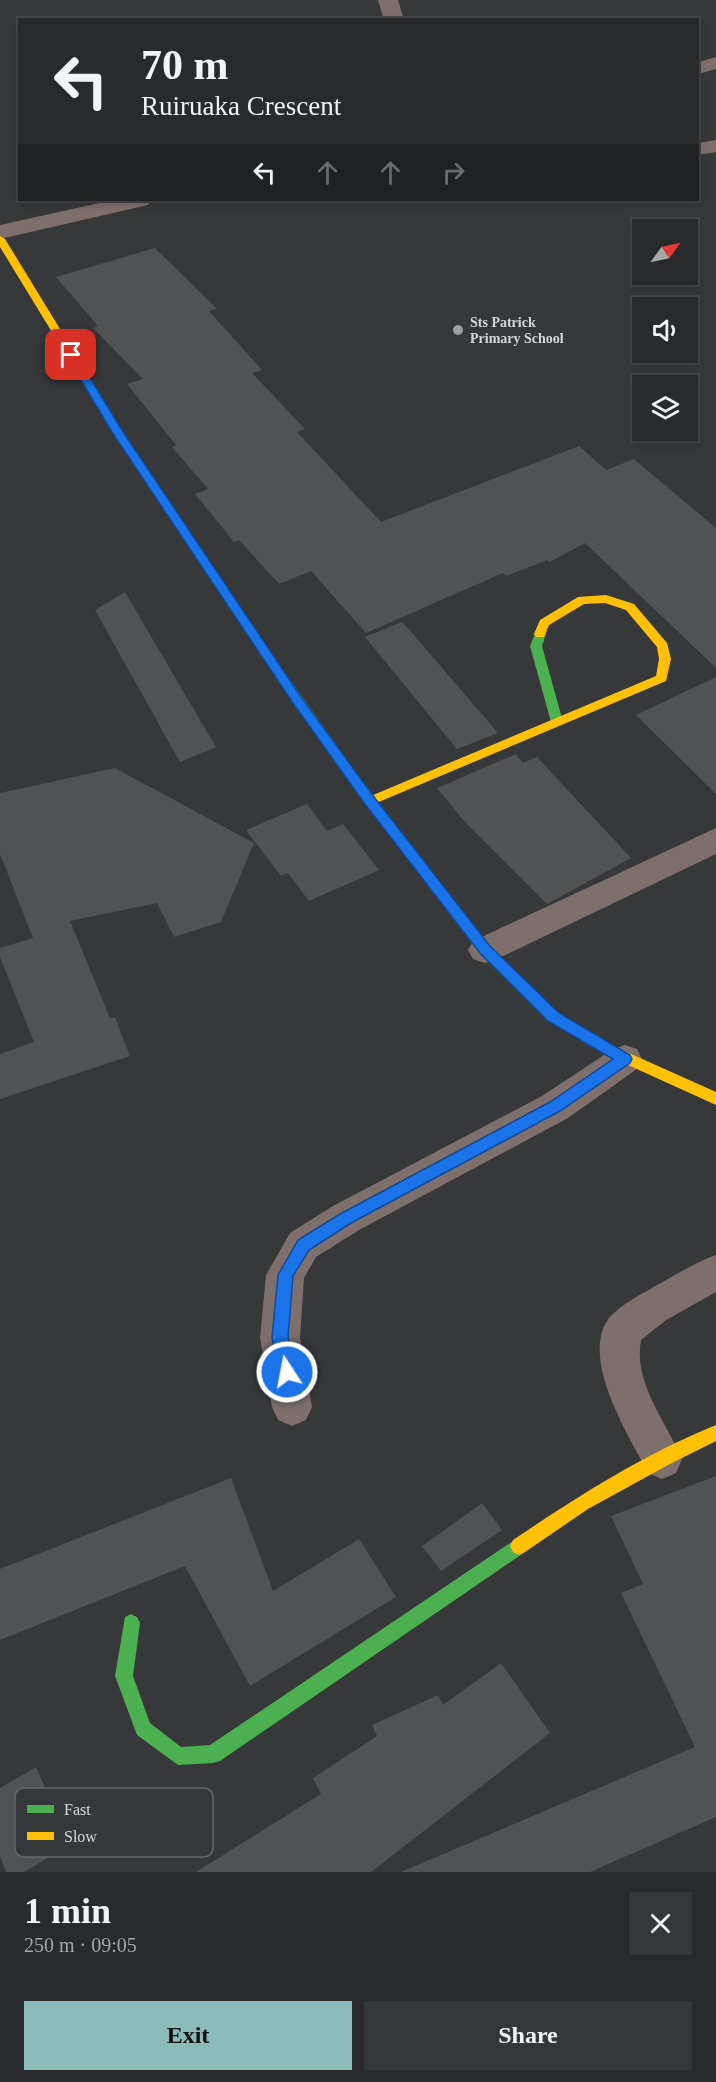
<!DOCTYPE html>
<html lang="en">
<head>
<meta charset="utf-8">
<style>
	body { margin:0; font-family:Georgia,serif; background:#343638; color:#f1f3f6; height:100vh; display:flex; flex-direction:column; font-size:22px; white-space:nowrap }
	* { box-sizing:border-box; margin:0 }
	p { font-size:20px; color:#a5a7a9 }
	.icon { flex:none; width:33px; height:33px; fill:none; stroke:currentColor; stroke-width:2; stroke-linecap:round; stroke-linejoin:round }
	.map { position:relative; height:1872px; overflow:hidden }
	.panel { display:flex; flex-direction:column; background:#282a2c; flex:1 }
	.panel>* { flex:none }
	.top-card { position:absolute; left:18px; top:18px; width:681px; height:183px; border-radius:0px; box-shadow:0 3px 9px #0003,0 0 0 2px #444648; background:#282a2c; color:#f1f3f6; overflow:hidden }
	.needle { width:39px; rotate:57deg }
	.controls { position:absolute; left:632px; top:219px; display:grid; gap:12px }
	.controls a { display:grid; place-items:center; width:66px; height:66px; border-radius:0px; background:#282a2c; box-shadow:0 3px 9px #0003,0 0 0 2px #444648; font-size:30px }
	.pin { position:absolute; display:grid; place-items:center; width:51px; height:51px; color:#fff; margin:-26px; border-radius:12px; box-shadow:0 3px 9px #0006 }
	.me { position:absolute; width:66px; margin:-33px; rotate:349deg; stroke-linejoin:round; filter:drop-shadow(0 0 4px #0008) }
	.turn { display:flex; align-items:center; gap:21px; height:126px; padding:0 24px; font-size:27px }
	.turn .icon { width:78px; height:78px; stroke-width:2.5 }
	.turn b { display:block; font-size:42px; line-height:51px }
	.lanes { display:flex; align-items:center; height:57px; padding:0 24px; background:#0003; justify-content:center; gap:30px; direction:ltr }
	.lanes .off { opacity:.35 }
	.round { display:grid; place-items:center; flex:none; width:63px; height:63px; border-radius:0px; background:#343638 }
	.head { display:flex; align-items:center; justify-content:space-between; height:102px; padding:0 24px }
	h1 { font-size:36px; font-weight:600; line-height:45px }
	.primary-button { display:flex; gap:12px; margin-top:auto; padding:12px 24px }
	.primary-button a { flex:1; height:69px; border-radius:0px; background:#8bbbb9; color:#111; font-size:24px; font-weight:600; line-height:69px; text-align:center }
	.primary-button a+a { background:#343638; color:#f1f3f6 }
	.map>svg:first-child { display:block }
	.building { fill:#515253 }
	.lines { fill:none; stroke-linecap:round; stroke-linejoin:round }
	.street { fill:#7e6f6d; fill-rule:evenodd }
	.fast { fill:#4caf50; fill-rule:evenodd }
	.slow { fill:#ffc107; fill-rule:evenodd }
	.route { fill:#1a73e8; stroke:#114b97; stroke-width:1.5 }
	.poi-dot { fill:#9d9fa1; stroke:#35383b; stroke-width:2 }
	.labels { text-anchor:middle; stroke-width:4.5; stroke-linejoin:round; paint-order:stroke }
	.far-poi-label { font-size:14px; font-weight:bold; fill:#d4d7d9; stroke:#35383b; text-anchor:start }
	.key { fill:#35383b; stroke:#65686a; stroke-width:1.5 }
	.key-label { font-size:16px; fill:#d4d7d9 }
</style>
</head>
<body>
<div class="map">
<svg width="716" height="1872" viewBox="0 0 716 1872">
	<rect width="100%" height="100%" fill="#36383a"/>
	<g class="building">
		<path d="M155,248L217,309L209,311L262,370L252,373L305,429L297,432L381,522L579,446L606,470L634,459L716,528V668L585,543L550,562L547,560L506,576L503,573L366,633L311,571L279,584L239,540L234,542L195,494L208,489L172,447L176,445L127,384L143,379L93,328L98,326L56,277Z"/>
		<path d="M125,592L173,674L216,747L180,762L95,610Z"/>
		<path d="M402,622L413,634L498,733L457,749L365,637Z"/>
		<path d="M716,677V794L636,715Z"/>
		<path d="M516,754L523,763L537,757L631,858L547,904L464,821L437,788Z"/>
		<path d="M115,768L254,843L221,922L174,937L157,903L70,921L110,1018L115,1017L130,1056L0,1099V1054L34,1042L0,957V948L33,938L0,854V793Z"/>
		<path d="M307,804L327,831L343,824L379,870L309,901L288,873L281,876L246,830Z"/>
		<path d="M716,1476V1817L590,1872H401L695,1747L621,1593L643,1584L611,1516Z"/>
		<path d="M231,1478L273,1591L359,1539L396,1597L250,1686L185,1566L0,1640V1569Z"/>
		<path d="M482,1503L502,1530L441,1571L422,1546Z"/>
		<path d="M501,1663L550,1733L371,1872H196L321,1794L313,1778L377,1736L372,1725L438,1695L443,1705Z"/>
		<path d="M36,1767L70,1845L24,1872H6L0,1856V1788Z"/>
	</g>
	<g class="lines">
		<g class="street">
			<path d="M378,0H398L404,20H384Z"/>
			<path d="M716,57V69L698,74V62Z"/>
			<path d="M716,140V152L698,155V143Z"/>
			<path d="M113,200H151L148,205L0,239V225Z"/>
			<path d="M716,828V854L497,959L485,963L473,959L468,950L473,941Z"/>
			<path d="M625,1045L637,1049L642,1059L637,1069L568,1118L359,1230L316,1257L304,1278L300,1338L312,1407L306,1420L292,1426L278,1420L272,1407L260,1338L266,1275L290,1233L333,1206L542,1096L613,1049Z"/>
			<path d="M716,1255V1292L666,1320L641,1340C633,1383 666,1421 682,1459L676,1473L662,1479L648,1473C629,1436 579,1358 609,1318C621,1304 643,1293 659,1284C677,1274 696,1262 716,1255Z"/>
		</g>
		<g class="fast">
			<path d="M540,630L546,634L542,646L563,722L557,726L551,722L530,646L536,631Z"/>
			<path d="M270,656L274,657L374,798L490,946L559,1013L616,1047L618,1051L616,1055L611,1057L606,1055L549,1021L480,954L366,804L266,663L264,660Z"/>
			<path d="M519,1537L525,1540L528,1546L525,1552L220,1761L213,1763L178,1765L137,1735L115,1676L125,1617L131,1614L137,1617L140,1623L133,1676L150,1723L181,1747L210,1745Z"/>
		</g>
		<g class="slow">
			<path d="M0,236L5,239L123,432L274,657L276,660L274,663H266L113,432L0,247Z"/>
			<path d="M606,595L634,604L667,643L671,659L666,681L374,804H366L364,801L366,798L656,676L659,659L657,647L626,610L605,603L584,604L549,625L544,637H536L534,634L540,620L578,597Z"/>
			<path d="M611,1045L716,1092V1105L606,1055L604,1051L606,1047Z"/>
			<path d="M716,1425V1441L668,1465L588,1509L525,1552L519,1555L513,1552L510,1546L513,1540C577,1497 644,1454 716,1425Z"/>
		</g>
	</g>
	<path class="route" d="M67,353L76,355L123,432L301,697L374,797L490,946L559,1013L630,1055L632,1059L630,1063L560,1111L351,1223L309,1250L293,1276L288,1338L295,1372L293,1378L287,1380L281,1378L272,1338L278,1275L298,1240L340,1214L550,1102L613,1059L548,1021L480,953L365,804L293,703L112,432L66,355Z"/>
	<circle class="poi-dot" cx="458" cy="330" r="6"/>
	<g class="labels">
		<g class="far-poi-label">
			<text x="470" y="327">Sts Patrick<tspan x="470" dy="16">Primary School</tspan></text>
		</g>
	</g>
	<rect x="15" y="1788" width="198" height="69" rx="9" class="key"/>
	<rect x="27" y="1805" width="27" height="8" fill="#4caf50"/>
	<rect x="27" y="1832" width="27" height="8" fill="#ffc107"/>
	<g class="key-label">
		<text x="64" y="1815">Fast</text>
		<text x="64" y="1842">Slow</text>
	</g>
</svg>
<div class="controls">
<a><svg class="needle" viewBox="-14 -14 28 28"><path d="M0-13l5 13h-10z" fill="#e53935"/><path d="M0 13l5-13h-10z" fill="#a5a7a9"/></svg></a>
<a><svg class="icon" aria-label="sound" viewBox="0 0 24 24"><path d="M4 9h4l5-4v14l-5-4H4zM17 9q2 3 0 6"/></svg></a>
<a><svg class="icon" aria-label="layers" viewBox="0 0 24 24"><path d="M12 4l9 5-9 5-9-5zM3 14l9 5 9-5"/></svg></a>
</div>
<div class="pin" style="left:71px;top:355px;background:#d93025"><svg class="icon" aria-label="arrive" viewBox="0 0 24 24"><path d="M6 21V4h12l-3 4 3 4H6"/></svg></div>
<svg class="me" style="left:287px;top:1372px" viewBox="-20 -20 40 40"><circle r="17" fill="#1a73e8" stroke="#fff" stroke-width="3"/><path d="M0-11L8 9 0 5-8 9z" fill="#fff"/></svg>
<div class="top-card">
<div class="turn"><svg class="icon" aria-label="left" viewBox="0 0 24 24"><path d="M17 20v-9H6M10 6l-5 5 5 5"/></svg><div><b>70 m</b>Ruiruaka Crescent</div></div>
<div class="lanes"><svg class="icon" aria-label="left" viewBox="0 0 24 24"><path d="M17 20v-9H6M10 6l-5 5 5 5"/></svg><svg class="icon off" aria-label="ahead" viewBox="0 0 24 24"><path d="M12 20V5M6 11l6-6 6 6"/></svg><svg class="icon off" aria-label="ahead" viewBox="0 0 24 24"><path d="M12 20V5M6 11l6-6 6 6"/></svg><svg class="icon off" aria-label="right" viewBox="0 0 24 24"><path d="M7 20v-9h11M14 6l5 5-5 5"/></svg></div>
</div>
</div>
<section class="panel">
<div class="head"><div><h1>1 min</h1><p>250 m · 09:05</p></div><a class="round"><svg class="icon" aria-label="close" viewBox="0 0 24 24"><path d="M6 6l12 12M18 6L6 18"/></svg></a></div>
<div class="primary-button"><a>Exit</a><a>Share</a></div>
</section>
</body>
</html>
